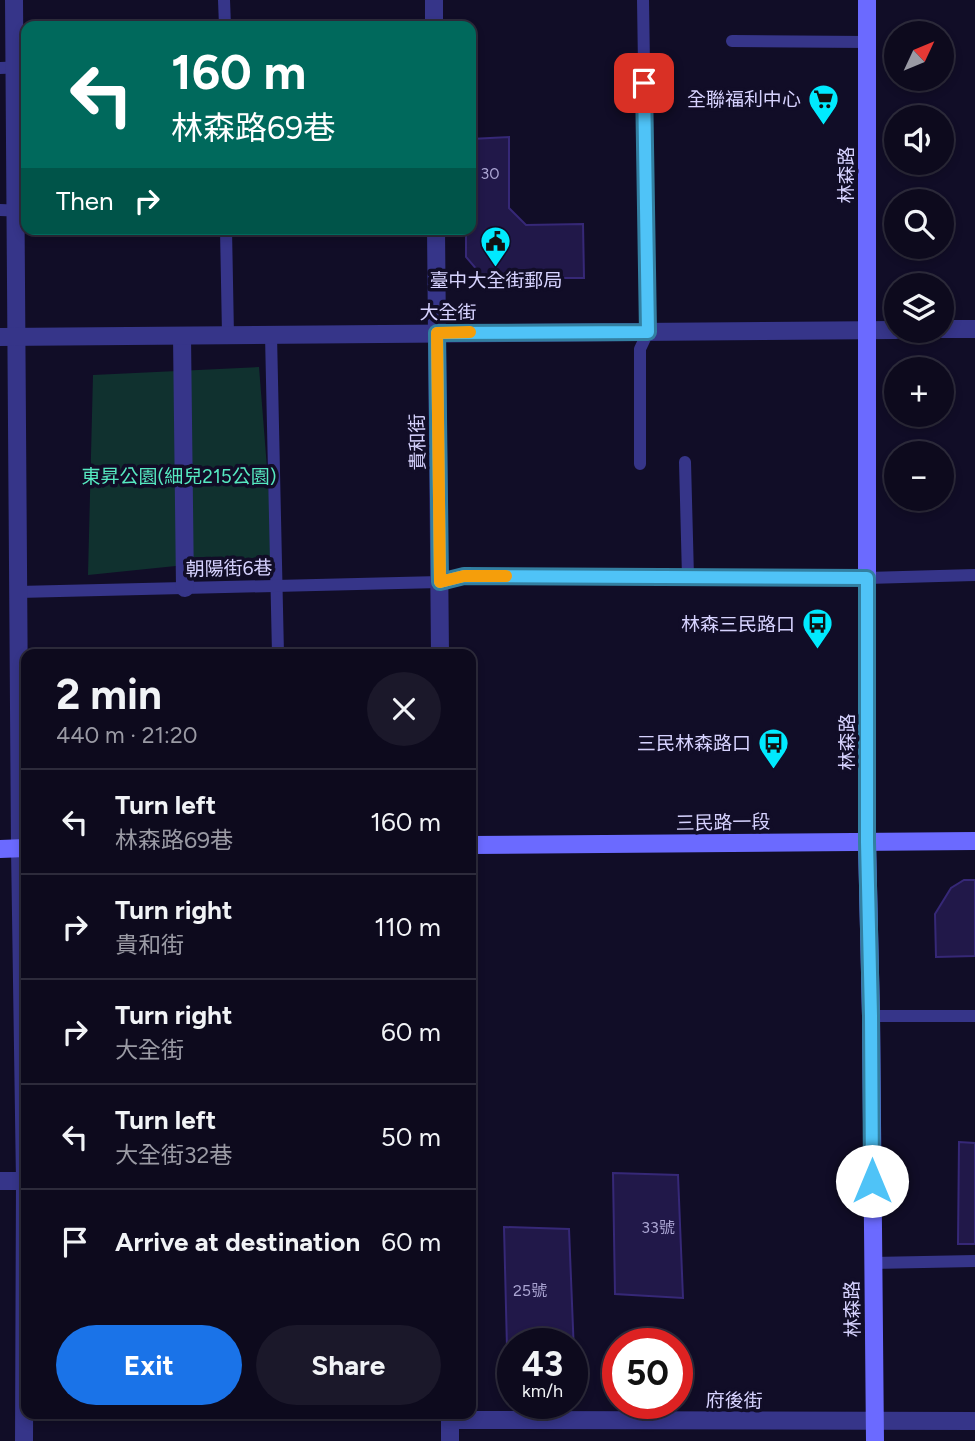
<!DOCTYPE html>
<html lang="en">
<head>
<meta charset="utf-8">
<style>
	body { margin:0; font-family:Figtree,"Noto Sans TC",sans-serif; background:#1b182a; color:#f1f3f6; height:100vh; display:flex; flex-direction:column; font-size:26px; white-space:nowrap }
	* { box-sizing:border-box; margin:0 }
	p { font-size:23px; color:#9a9aa4 }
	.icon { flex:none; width:38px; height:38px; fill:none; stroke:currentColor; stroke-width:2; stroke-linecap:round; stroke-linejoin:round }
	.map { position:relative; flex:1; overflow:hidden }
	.sheet { position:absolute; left:21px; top:649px; width:455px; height:770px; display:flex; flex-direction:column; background:#0d0a1d; border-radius:14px; box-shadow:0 4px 10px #0003,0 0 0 2px #2d2b3b }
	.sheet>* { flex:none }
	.banner { position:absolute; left:21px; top:21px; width:455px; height:214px; border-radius:14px; box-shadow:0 4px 10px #0003,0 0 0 2px #2d2b3b; background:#00695c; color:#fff; overflow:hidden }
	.needle { width:46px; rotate:46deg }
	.fabs { position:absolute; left:884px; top:21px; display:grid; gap:14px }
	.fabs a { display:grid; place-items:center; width:70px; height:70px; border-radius:50%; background:#0d0a1d; box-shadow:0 4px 10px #0003,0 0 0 2px #2d2b3b; font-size:35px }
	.speed { position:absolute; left:497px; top:1328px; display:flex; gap:14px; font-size:35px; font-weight:700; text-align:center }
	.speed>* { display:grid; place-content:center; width:91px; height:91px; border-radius:50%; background:#0d0a1d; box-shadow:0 4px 10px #0003,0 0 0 2px #2d2b3b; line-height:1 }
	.speed small { font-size:18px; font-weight:400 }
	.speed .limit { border:10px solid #d22; background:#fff; color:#111 }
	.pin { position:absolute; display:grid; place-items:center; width:60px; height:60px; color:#fff; margin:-30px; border-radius:14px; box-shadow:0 4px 10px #0006 }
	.me { position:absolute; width:77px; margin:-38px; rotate:0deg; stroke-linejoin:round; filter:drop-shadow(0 0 5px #0008) }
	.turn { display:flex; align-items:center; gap:24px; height:147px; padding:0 35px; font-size:32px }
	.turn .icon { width:91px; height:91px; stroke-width:2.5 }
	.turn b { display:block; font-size:49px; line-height:60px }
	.then { display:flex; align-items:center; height:66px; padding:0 35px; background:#0003; gap:14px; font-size:26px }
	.round { display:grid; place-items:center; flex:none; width:74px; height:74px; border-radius:37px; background:#1b182a }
	.overview { display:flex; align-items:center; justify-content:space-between; height:119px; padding:0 35px }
	h1 { font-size:42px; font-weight:700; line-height:52px }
	.action { display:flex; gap:14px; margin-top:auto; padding:14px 35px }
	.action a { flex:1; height:80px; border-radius:42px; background:#1a73e8; color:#fff; font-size:28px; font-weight:700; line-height:80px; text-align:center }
	.action a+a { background:#1b182a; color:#f1f3f6 }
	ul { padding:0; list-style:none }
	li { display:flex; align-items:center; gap:21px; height:105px; padding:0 35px; border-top:2px solid #2d2b3b }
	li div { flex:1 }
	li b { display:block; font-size:26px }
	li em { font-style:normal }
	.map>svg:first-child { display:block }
	.green { fill:#10312f }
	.building { fill:#211849; stroke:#362877; stroke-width:2 }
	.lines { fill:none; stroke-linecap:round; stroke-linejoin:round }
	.lane { stroke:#363589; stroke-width:12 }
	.street { stroke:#363589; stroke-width:18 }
	.secondary { stroke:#6b6aff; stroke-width:18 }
	.route-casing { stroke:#337fa1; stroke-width:18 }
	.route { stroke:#4fc3f7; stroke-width:12 }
	.slow { stroke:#f59e0b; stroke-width:12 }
	.labels { text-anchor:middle; stroke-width:7; stroke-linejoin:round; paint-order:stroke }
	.number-label { font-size:16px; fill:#aaa4d2 }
	.poi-label { font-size:19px; fill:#d7d3ff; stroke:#110d27; text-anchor:end }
	.street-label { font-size:19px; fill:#d7d3ff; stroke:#110d27 }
	.park-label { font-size:19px; fill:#56e9c1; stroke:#110d27 }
</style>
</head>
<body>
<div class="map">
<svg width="975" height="1441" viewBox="0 0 975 1441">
	<rect width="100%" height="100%" fill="#110d27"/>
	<path class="green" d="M259,367L274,556L88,575L93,375Z"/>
	<g class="building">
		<path d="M509,137V208L526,225L583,224L584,278H484L466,257V229H471V139Z"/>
		<path d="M964,880H975V956L936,957L935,914L951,888Z"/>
		<path d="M959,1142L975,1143V1244H958Z"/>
		<path d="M613,1173L678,1175L683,1298L615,1294Z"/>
		<path d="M504,1227L569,1229L574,1353L572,1352V1344H513V1348H507Z"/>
	</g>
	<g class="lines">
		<g class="lane">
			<path d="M224,0L225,26"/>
			<path d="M732,41L867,42"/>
			<path d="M0,68L26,67"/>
			<path d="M0,210L26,211"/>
			<path d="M226,229L228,335"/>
			<path d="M271,335L278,654"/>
			<path d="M685,462L688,577"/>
			<path d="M640,464V349L648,332L643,0"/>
			<path d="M18,592L440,582L464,576L867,578L975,575"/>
			<path d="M871,1016H975"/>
			<path d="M872,1263L975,1261"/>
		</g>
		<g class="street">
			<path d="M14,0L20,848L25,1181L24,1441"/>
			<path d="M434,0V26"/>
			<path d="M436,229L440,654"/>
			<path d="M942,329H975"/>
			<path d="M182,336L185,588"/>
			<path d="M0,337L896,330"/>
			<path d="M0,1181H25"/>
			<path d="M450,1414V1441"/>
			<path d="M450,1420L975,1421"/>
		</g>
		<g class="secondary">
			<path d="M867,0V842L871,1016L875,1441"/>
			<path d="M471,845L975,841"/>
			<path d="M0,849L26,848"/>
		</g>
	</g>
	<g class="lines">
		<defs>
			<path id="route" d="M644,83L648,332L437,333L440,582L464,576L867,578V842L871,1016L872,1181"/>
		</defs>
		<use href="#route" class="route-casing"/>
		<use href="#route" class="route"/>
		<path class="slow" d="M470,332L437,333L440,582L464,576H506"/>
	</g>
	<defs>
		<symbol id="supermarket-pin" viewBox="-11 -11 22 30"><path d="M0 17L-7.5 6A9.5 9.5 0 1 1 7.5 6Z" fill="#00eafe" stroke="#110d27"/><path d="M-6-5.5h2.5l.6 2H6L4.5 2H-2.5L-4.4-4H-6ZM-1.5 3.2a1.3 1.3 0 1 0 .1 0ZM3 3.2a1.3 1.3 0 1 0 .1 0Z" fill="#111"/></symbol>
		<symbol id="civic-pin" viewBox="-11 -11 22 30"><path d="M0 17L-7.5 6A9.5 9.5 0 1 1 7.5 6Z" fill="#00eafe" stroke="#110d27"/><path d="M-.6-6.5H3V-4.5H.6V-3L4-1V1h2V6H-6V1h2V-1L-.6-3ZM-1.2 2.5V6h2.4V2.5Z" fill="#111"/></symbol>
		<symbol id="bus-pin" viewBox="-11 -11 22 30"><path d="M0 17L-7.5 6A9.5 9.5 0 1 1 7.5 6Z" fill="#00eafe" stroke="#110d27"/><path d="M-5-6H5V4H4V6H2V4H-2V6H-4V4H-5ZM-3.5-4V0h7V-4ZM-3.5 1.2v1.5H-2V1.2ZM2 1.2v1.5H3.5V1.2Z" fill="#111"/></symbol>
	</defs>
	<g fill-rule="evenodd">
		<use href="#supermarket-pin" x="806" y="82" width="35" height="47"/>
		<use href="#civic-pin" x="478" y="224" width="35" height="47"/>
		<use href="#bus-pin" x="800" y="606" width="35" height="47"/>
		<use href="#bus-pin" x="756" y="726" width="35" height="47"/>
	</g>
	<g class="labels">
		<g class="number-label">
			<text x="490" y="179">30</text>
			<text x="658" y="1233">33號</text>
			<text x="530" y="1296">25號</text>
		</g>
		<g class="poi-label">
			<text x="801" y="106">全聯福利中心</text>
			<text x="496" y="287" text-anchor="middle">臺中大全街郵局</text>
			<text x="795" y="631">林森三民路口</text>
			<text x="751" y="750">三民林森路口</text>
		</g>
		<g class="street-label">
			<text transform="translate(846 175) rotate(-90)" y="7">林森路</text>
			<text x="448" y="319">大全街</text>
			<text transform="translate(417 442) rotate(-91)" y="7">貴和街</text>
			<text transform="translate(229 568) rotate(-1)" y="7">朝陽街6巷</text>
			<text transform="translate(847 742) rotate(-90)" y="7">林森路</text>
			<text transform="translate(723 822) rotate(-1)" y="7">三民路一段</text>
			<text transform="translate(852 1309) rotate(-91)" y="7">林森路</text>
			<text transform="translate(734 1400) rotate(1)" y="7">府後街</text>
		</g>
		<g class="park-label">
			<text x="179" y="483">東昇公園(細兒215公園)</text>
		</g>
	</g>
</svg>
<div class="fabs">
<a><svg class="needle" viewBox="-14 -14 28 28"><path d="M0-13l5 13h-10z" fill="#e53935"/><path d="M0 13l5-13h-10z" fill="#9a9aa4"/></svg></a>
<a><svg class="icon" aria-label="sound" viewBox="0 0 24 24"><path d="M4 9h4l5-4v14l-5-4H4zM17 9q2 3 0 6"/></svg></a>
<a><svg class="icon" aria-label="search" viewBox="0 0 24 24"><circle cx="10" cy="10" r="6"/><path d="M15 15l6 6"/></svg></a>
<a><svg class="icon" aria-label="layers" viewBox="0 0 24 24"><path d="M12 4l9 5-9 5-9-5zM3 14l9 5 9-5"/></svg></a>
<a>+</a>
<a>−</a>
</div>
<div class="speed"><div>43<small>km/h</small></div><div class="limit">50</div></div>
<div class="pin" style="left:644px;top:83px;background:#d93025"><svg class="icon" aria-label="arrive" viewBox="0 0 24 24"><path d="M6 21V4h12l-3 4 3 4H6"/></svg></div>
<svg class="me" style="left:872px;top:1181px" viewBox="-20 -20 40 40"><circle r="19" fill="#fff"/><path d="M0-13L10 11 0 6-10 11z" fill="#4fc3f7"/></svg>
<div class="banner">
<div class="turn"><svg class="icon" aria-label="left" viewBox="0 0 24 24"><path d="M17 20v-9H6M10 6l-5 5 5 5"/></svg><div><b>160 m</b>林森路69巷</div></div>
<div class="then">Then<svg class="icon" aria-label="right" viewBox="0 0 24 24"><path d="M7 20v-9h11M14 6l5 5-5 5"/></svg></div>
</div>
<section class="sheet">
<div class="overview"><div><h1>2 min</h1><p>440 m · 21:20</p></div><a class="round"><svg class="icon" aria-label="close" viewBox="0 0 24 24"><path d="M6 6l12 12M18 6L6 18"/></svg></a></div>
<ul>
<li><svg class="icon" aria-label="left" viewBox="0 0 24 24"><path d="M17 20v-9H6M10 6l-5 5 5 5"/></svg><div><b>Turn left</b><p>林森路69巷</p></div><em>160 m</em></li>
<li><svg class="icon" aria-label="right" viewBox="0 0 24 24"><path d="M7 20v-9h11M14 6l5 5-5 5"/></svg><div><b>Turn right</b><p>貴和街</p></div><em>110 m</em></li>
<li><svg class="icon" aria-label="right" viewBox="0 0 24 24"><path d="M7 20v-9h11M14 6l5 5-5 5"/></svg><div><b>Turn right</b><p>大全街</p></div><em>60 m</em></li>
<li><svg class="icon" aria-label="left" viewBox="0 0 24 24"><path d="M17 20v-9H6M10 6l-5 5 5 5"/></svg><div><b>Turn left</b><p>大全街32巷</p></div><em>50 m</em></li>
<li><svg class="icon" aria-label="arrive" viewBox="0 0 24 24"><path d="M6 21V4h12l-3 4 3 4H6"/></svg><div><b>Arrive at destination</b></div><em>60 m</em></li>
</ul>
<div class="action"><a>Exit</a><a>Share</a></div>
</section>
</div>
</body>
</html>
